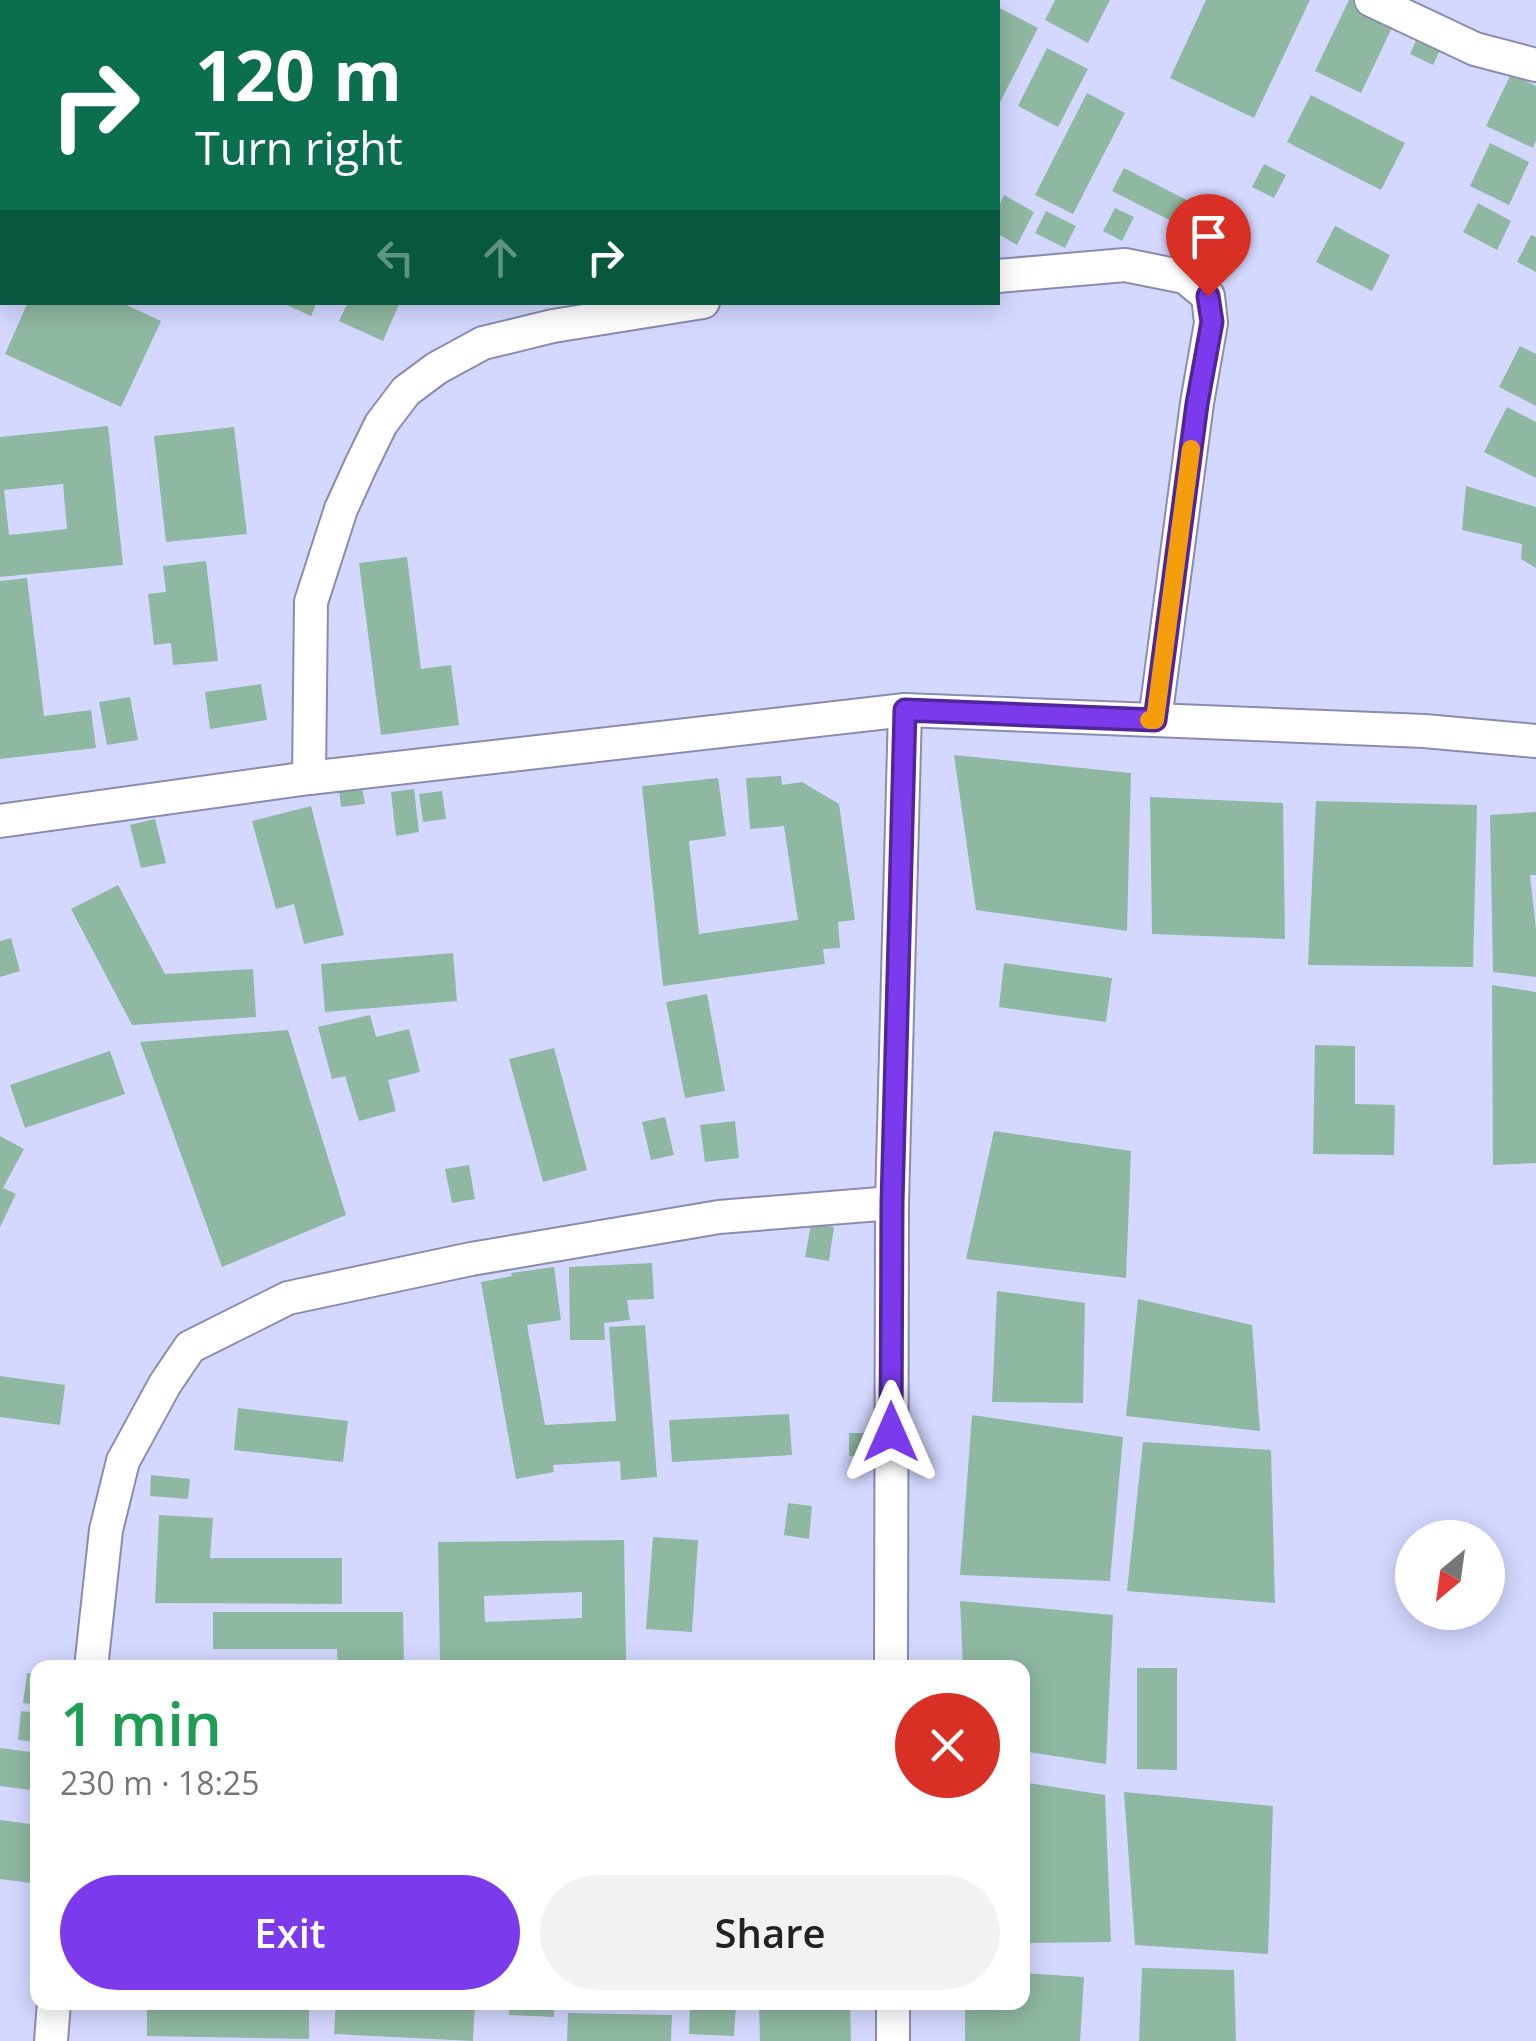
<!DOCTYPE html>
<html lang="en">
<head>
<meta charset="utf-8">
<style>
	body { margin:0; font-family:"Open Sans",sans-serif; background:#f2f2f2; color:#222; height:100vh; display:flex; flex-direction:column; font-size:38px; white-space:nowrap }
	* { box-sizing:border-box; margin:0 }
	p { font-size:32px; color:#767676 }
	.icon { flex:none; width:55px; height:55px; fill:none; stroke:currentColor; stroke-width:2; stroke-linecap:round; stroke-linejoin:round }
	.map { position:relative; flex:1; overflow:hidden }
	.panel { position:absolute; left:30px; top:1660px; width:1000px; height:350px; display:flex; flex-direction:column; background:#fff; border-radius:20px; box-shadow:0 5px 25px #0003 }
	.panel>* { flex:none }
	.top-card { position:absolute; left:0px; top:0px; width:1000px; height:305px; box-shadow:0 5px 25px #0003; background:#0b6e4f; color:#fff; overflow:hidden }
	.needle { width:65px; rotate:209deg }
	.controls { position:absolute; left:1395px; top:1520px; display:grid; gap:20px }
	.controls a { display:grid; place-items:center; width:110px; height:110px; border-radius:50%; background:#fff; box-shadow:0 5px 25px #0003; font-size:50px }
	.pin { position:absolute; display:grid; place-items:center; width:85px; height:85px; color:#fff; margin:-102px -42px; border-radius:50% 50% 50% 0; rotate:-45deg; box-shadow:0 0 10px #0007 }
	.pin .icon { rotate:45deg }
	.me { position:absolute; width:110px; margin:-55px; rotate:0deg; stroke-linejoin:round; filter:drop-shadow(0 0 8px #0008) }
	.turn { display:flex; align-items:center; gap:35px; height:210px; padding:0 30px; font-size:45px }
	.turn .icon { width:130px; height:130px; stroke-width:2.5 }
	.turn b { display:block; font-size:70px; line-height:85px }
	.lanes { display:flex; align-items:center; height:95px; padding:0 30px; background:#0003; justify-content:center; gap:50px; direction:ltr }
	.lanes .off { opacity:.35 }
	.round { display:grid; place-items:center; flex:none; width:105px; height:105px; border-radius:52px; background:#f2f2f2 }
	.summary { display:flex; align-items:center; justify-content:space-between; height:170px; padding:0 30px }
	h1 { font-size:60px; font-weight:600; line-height:75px; color:#1e9e55 }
	.primary-button { display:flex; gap:20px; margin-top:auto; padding:20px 30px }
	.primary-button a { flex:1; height:115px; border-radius:60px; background:#7c3aed; color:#fff; font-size:40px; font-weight:600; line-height:115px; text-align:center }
	.primary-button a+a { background:#f2f2f2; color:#222 }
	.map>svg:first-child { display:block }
	.building { fill:#8fb8a2; fill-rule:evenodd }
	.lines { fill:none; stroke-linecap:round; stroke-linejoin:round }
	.street-casing { stroke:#898cb0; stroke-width:36 }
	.street { stroke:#fff; stroke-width:32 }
	.route-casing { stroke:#51269a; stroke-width:25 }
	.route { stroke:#7c3aed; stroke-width:18 }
	.slow { stroke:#f59e0b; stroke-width:18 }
</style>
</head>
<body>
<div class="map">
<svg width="1536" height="2041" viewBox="0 0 1536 2041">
	<rect width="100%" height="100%" fill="#d4d8ff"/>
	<g class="building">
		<path d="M1055,0H1110L1088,43L1045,20Z"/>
		<path d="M1206,0H1310L1254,118L1170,78Z"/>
		<path d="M1349,0H1356L1396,19L1361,93L1315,71Z"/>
		<path d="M998,7L1038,28L998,106Z"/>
		<path d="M1422,28L1445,39L1433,65L1410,54Z"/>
		<path d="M1047,48L1088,69L1058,127L1018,106Z"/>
		<path d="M1511,74L1536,86V140L1533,148L1486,126Z"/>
		<path d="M1087,93L1125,113L1073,214L1035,195Z"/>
		<path d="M1311,95L1405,143L1381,190L1287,142Z"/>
		<path d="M1490,143L1529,162L1509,205L1470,186Z"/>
		<path d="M1264,164L1286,175L1274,198L1252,187Z"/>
		<path d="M1124,168L1214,214L1203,237L1112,191Z"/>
		<path d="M1004,195L1034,212L1017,245L998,234V208Z"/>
		<path d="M1478,203L1511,221L1497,250L1463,232Z"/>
		<path d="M1115,208L1134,217L1122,241L1103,231Z"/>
		<path d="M1046,211L1076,226L1065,248L1035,233Z"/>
		<path d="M1335,226L1390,255L1372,291L1316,262Z"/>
		<path d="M1531,235L1536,237V272L1517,262Z"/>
		<path d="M28,302H120L161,321L121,407L5,354Z"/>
		<path d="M281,302H317L311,316Z"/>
		<path d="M348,302H400L383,341L339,321Z"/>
		<path d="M1520,346L1536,354V406L1499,387Z"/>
		<path d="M1507,407L1536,422V478L1484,452Z"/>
		<path d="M108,426L123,565L0,577V437ZM63,484L67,529L9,535L4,490Z"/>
		<path d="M234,427L247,534L166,542L154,436Z"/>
		<path d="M1466,486L1536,507V568L1521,559L1522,544L1462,530Z"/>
		<path d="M407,557L421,669L451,665L459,725L381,735L359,563Z"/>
		<path d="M206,561L218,661L173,665L171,643L154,645L148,594L166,592L163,566Z"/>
		<path d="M27,578L44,716L91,710L96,748L0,759V581Z"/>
		<path d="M261,684L267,720L210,729L205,692Z"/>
		<path d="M130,697L138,740L107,745L99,702Z"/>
		<path d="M954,755L1131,773L1127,931L976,910Z"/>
		<path d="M781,776L782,785L802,782L839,804L855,920L838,922L840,948L823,949L825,964L663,986L642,786L718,778L726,836L689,841L699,934L798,920L784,826L750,829L746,778Z"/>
		<path d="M362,787L365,804L341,807L339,790Z"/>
		<path d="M414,789L419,832L396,836L391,792Z"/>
		<path d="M442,791L446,819L423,822L419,794Z"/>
		<path d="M1150,797L1283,803L1285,939L1152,934Z"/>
		<path d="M1316,801L1477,805L1473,967L1308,965Z"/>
		<path d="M311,806L344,935L304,944L294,904L276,909L252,821Z"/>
		<path d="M1536,812V875H1530L1536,929V977L1493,972L1490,815Z"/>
		<path d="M155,819L166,863L141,868L130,825Z"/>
		<path d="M118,885L165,974L253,969L256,1017L132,1025L71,909Z"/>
		<path d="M11,938L20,971L0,977V941Z"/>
		<path d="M453,953L457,1001L325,1012L321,964Z"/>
		<path d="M1004,963L1112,978L1106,1022L999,1007Z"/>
		<path d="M1492,985L1536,992V1163L1493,1165Z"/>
		<path d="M707,994L725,1091L685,1098L666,1002Z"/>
		<path d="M370,1015L376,1037L409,1029L420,1072L388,1080L396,1111L359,1121L345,1076L332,1079L318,1027Z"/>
		<path d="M288,1030L346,1215L222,1267L140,1042Z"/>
		<path d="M1315,1045L1355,1046V1104L1395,1105L1394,1155L1313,1154Z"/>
		<path d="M554,1048L587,1170L543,1182L509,1059Z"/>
		<path d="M110,1051L125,1094L25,1128L10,1085Z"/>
		<path d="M665,1117L674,1155L651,1160L642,1122Z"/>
		<path d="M735,1121L739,1158L705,1162L700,1125Z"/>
		<path d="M994,1131L1131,1151L1126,1278L966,1259Z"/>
		<path d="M0,1136L24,1149L3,1188L16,1194L0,1227Z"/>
		<path d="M469,1165L475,1199L452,1203L445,1169Z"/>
		<path d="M811,1224L834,1227L829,1261L805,1257Z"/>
		<path d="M652,1263L654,1299L627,1300L630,1320L604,1323L605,1340H570L569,1267Z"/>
		<path d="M554,1267L561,1320L527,1325L545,1425L616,1421L609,1327L645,1325L657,1477L621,1480L620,1461L553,1465L554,1472L516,1479L481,1282L512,1276L511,1273Z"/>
		<path d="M997,1291L1085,1303L1083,1403L992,1402Z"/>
		<path d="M1138,1299L1252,1325L1260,1431L1126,1416Z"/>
		<path d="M0,1376L65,1385L60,1425L0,1417Z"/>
		<path d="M238,1408L348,1421L343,1462L234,1450Z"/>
		<path d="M789,1414L792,1455L672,1462L669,1420Z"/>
		<path d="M972,1415L1123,1437L1110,1581L960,1575Z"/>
		<rect x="849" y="1433" width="32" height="23"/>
		<path d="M1143,1442L1271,1450L1275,1603L1127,1591Z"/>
		<path d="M151,1475L190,1479L188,1499L150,1496Z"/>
		<path d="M788,1503L812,1506L809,1539L784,1535Z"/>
		<path d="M159,1515L213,1518L210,1558H342V1604L155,1603Z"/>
		<path d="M653,1537L698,1540L692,1632L646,1629Z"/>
		<path d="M624,1540L626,1661L440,1663L438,1542ZM582,1592V1618L485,1622L484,1596Z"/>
		<path d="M960,1601L1113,1615L1106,1764L1022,1751V1668H963Z"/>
		<path d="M213,1612H403L404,1668H338L337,1649H213Z"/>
		<path d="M1137,1668H1177V1770L1137,1769Z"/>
		<path d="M27,1673L38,1674V1705L23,1703Z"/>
		<path d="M21,1711L38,1713V1742L18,1740Z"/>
		<path d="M0,1748L38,1753V1791L0,1786Z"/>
		<path d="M1022,1782L1105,1795L1111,1942L1022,1943Z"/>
		<path d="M1124,1792L1273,1806L1268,1954L1135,1945Z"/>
		<path d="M0,1820L38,1825L31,1883L0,1879Z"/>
		<path d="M1142,1968L1234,1970L1236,2041H1139Z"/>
		<path d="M1022,1973L1084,1977L1080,2041H965V2002H1022Z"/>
		<path d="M97,2002H309V2039L147,2036V2008L97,2006Z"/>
		<path d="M336,2002H475L473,2041L334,2034Z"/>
		<path d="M510,2002H554V2017L509,2015Z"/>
		<path d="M690,2002H736L734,2036L689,2034Z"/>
		<path d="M759,2002H850L851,2041H760Z"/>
		<path d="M568,2013L672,2015L671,2041H567Z"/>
	</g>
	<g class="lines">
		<defs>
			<g id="street">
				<path d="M98,0L104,2"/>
				<path d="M1371,0L1475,49L1536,65"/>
				<path d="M998,276L1125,265L1185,277L1208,296L1211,323L1197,403L1155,720"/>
				<path d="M309,778L311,602L341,509L361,465L381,424L406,391L437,368L483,343L553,326L703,302"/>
				<path d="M0,821L309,778L905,710L1424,731L1536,741"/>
				<path d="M91,1668L106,1530L123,1461L165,1384L190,1347L288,1298L471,1259L719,1217L892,1203"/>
				<path d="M891,1668L892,1203L905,710"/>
				<path d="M893,2002V2041"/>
				<path d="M51,2041L54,2002"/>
			</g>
		</defs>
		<use href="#street" class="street-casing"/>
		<use href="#street" class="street"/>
	</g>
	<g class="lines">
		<defs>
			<path id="route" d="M891,1432L892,1203L905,710L1155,720L1197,404L1212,322L1208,296"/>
		</defs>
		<use href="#route" class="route-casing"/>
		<use href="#route" class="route"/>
		<path class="slow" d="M1149,720H1155L1191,449"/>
	</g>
</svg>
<div class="controls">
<a><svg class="needle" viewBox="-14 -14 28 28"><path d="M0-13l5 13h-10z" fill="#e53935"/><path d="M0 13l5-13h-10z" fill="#767676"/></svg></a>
</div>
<div class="pin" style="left:1208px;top:296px;background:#d93025"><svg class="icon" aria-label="arrive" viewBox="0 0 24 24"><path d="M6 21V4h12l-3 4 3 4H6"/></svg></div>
<svg class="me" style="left:891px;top:1432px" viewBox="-20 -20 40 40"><path d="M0-17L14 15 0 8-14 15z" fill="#7c3aed" stroke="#fff" stroke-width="4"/></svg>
<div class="top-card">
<div class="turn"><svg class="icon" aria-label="right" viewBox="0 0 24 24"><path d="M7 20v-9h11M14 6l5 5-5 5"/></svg><div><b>120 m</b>Turn right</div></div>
<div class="lanes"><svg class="icon off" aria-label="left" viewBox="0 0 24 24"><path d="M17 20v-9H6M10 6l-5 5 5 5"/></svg><svg class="icon off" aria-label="ahead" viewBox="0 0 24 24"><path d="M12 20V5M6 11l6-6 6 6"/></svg><svg class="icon" aria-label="right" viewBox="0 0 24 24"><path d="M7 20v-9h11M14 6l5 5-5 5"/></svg></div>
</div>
<section class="panel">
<div class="summary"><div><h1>1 min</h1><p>230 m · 18:25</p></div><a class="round" style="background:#d93025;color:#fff"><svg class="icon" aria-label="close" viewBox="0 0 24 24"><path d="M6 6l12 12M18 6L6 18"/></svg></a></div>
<div class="primary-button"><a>Exit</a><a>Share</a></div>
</section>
</div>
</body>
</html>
